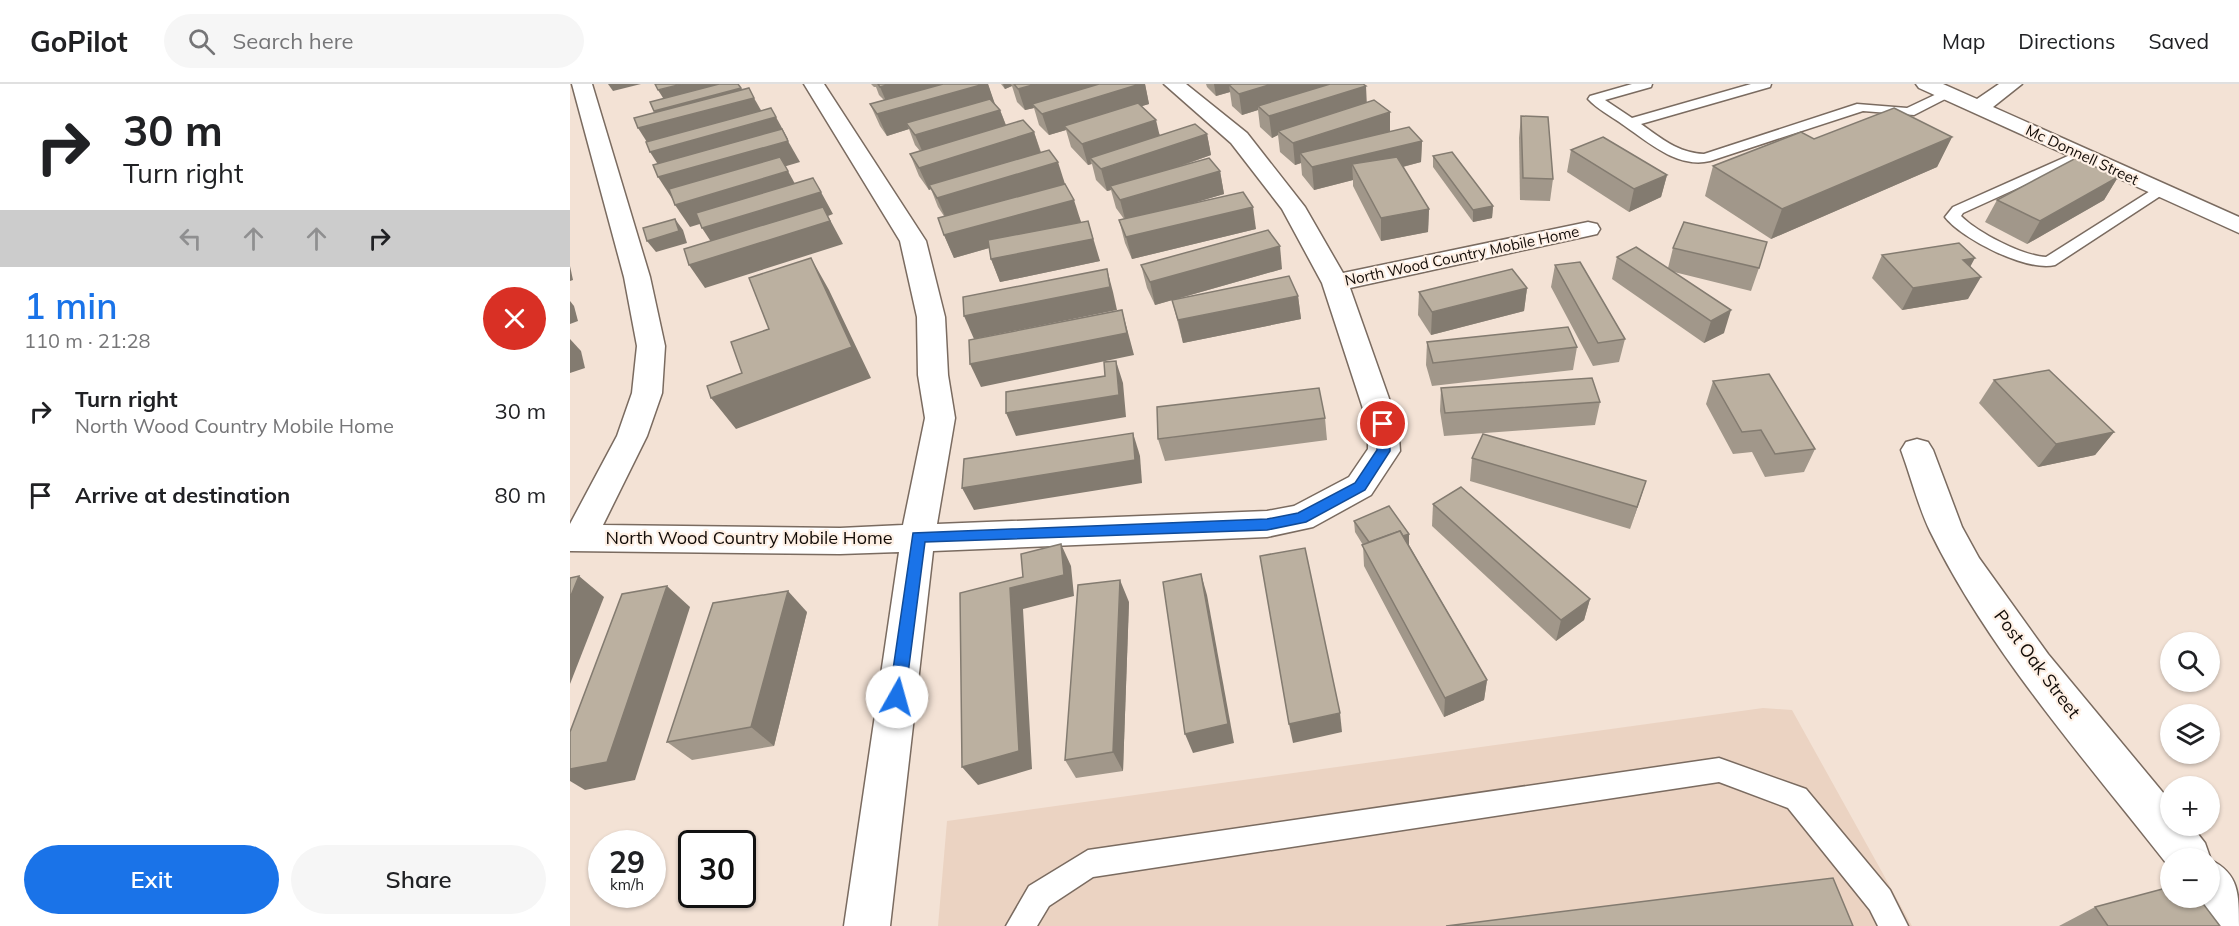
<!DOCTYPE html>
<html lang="en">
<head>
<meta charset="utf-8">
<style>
	body { margin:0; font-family:Mulish,sans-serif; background:#f6f6f6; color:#202124; height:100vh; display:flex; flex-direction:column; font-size:22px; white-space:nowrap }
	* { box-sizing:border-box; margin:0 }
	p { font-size:20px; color:#757577 }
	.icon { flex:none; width:33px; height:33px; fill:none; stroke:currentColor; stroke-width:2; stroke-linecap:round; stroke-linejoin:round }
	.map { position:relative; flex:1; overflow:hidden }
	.side { display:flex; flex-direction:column; background:#fff; width:570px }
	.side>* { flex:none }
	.top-card { background:#fff; color:#202124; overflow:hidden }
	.buttons { position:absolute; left:1590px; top:548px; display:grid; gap:12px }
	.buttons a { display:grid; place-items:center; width:60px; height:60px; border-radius:50%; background:#fff; box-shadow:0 2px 4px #0004; font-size:30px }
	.speed { position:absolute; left:18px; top:746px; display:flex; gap:12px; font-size:30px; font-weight:700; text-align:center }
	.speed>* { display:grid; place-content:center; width:78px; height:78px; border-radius:50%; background:#fff; box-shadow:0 2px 4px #0004; line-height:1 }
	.speed small { font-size:15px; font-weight:400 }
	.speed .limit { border:3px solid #111; border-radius:9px; background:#fff; color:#111 }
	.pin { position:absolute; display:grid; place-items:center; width:51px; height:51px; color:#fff; margin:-26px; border:3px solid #fff; border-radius:50%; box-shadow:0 2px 6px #0007 }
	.me { position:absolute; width:66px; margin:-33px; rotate:7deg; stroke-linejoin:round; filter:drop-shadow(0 0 4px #0008) }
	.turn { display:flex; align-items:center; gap:21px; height:126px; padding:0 24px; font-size:27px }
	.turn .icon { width:78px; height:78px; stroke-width:2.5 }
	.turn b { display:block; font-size:42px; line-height:51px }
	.lanes { display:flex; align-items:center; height:57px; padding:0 24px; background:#0003; justify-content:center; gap:30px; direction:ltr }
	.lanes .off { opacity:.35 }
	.round { display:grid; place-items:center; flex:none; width:63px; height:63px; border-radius:32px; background:#f6f6f6 }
	.overview { display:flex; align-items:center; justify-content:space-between; height:102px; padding:0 24px }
	h1 { font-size:36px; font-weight:600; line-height:45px; color:#1a73e8 }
	.button { display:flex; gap:12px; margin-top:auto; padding:12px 24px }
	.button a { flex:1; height:69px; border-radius:36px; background:#1a73e8; color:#fff; font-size:24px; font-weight:600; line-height:69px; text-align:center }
	.button a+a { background:#f6f6f6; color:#202124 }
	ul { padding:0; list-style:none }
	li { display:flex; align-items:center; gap:18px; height:84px; padding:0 24px }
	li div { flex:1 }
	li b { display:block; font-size:22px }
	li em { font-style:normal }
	header { display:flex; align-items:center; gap:36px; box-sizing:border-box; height:84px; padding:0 30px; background:#fff; border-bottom:2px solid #e0e0e0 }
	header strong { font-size:28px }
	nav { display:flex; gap:33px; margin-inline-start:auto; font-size:21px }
	.search { width:420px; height:54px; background:#f6f6f6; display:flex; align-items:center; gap:15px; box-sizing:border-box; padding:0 21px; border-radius:33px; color:#757577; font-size:22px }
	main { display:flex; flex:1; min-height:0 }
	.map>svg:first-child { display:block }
	.built { fill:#ebd3c2 }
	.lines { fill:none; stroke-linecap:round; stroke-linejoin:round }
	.lane-casing { stroke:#7a6b60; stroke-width:3 }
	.street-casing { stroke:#7a6b60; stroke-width:3 }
	.lane { fill:#fff; fill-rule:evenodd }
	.street { fill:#fff; fill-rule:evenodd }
	.wall { fill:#a1978a }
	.shaded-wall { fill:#837b70 }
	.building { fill:#bbb0a0; stroke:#837b70; stroke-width:1.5 }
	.route { fill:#1a73e8; stroke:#114b97; stroke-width:1.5 }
	.labels { text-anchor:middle; stroke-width:4.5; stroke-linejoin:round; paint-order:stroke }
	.far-street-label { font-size:15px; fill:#120c08; stroke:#fef0e5 }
	.street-label { font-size:18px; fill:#120c08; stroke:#fef0e5 }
</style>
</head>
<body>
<header>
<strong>GoPilot</strong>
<div class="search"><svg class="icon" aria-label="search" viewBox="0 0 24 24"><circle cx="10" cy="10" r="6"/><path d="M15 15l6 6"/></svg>Search here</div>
<nav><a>Map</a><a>Directions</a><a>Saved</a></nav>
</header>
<main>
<section class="side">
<div class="top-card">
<div class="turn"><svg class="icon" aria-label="right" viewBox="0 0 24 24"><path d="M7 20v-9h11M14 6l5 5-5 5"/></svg><div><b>30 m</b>Turn right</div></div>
<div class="lanes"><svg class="icon off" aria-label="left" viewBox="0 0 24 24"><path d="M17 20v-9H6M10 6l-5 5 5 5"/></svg><svg class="icon off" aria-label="ahead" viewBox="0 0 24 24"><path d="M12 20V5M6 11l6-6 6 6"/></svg><svg class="icon off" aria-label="ahead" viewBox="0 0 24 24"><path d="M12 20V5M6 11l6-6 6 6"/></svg><svg class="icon" aria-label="right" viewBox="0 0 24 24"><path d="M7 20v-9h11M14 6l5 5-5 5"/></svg></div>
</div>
<div class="overview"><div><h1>1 min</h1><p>110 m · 21:28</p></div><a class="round" style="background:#d93025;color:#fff"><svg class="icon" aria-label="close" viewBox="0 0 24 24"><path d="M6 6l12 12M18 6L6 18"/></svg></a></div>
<ul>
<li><svg class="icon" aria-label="right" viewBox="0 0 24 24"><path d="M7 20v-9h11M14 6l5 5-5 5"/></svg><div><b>Turn right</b><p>North Wood Country Mobile Home</p></div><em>30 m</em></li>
<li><svg class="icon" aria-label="arrive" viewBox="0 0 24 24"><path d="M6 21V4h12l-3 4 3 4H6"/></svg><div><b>Arrive at destination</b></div><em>80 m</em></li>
</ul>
<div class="button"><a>Exit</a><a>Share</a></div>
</section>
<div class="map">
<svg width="1669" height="842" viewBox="0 0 1669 842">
	<rect width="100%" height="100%" fill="#f3e2d5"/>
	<path class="built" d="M1193,624L1222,626L1342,842H368L377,737Z"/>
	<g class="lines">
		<defs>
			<g id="lane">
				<path d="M1062,0H1082L1081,3L1035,16L1062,34L1181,0H1201L1200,3L1071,40C1091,54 1108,69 1134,70L1287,20L1337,24L1373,7H1383L1385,10L1344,31L1293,27L1140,77C1107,85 1077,57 1052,40C1041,32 1027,25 1018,15L1020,12Z"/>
				<path d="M1509,67L1516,71L1514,74L1393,129L1391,132C1408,149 1453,172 1476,173L1585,104L1590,102L1598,107L1485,181C1457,188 1392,155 1375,133L1383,123Z"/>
				<path d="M1149,674L1236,705L1320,806L1338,842H1308L1300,826L1218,724L1149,698L523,793L479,822L467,842H436L459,802L518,766Z"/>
			</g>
			<g id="street">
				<path d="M2,0H22L80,193L95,262L92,309L77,352L33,441L270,444L333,441L355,334L348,291L347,233L330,157L234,0H254L356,157L375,233L378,291L385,334L367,440L697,427L724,422L779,393L798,365V340L752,199L712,125L661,59L594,0H616L677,49L735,123L773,189L1018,138L1027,140L1030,145L1027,150L1018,152L780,204L828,340L830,367L801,411L743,443L697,453L363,467L320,842H274L329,468L270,470L0,467V440L47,352L62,309L67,262L54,193Z"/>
				<path d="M1346,0H1373L1407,15L1429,0H1452L1423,23L1669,133V149L1349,4Z"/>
				<path d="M1347,355L1358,358L1363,366L1392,443L1409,474L1478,570L1600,717V741H1621L1635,759L1641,776C1669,790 1669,810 1669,842H1646L1624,814L1640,813V774H1600V784C1518,679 1419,568 1360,447C1348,422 1341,393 1331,366L1336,358Z"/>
			</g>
		</defs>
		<use href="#lane" class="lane-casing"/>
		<use href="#street" class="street-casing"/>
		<use href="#lane" class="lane"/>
		<use href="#street" class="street"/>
	</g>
	<g class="wall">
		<path d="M301,0H418L424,19L430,26L436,41L464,48L471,68L495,100L511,138L530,177L430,198L421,175L419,164L384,174L374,151V132L368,123L361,105L359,106L349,92L340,70L350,67L345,61L339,45L317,52L310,42L300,20L314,16L309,11L306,3H304Z"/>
		<path d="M431,0H575L579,20L571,22L590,51L637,50L641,71L606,84L650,87L654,110L616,121L686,145L562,175L555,159L549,136L554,135L546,124L541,106L537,107L526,96L522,80L518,81L501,63L496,46L479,51L469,41L464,24L455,26L447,18L442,2L435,5Z"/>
		<path d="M636,0H793L796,2V18L820,47L852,57L851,78L833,83L859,125L858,148L811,157L783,102V96L744,106L732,91L731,79L725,81L710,68L708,51L702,54L690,43L688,26L672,31L662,22L660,8L646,12L637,3Z"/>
		<path d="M951,32L983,95L980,117L950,116L949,54Z"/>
		<path d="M1382,53L1367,83L1201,155L1135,112L1143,82L1244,55Z"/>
		<path d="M1001,66L1097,91L1091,113L1059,128L997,88Z"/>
		<path d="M863,72L923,122L922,134L903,138L863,83Z"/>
		<path d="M1548,93L1534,116L1457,160L1415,138L1427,116Z"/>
		<path d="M1103,164L1189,184L1181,207L1104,188L1154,249L1134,259L1042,195L1047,173L1098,184Z"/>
		<path d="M1312,171L1401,183L1398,215L1332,226L1302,194Z"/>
		<path d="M571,181L712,185L610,214L728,212L731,235L613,259L602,216L585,221L577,204Z"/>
		<path d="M985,181L1055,255L1049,278L1023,282L981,203Z"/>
		<path d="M957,204L954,227L861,251L848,231L849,208Z"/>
		<path d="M857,258L1007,263L1003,286L862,302L856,281Z"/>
		<path d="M1424,296L1544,348L1525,371L1468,383L1409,319Z"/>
		<path d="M1143,297L1245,365L1234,388L1195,393L1182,368L1163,370L1136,320Z"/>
		<path d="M871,304L1030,318L1025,341L874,352L870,327Z"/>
		<path d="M755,334L757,356L595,377L588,355Z"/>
		<path d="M902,374L1076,397L1060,445L900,397Z"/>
		<path d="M863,420L1020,515L1014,536L986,557L862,442Z"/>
		<path d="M784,437L839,461L917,596L914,616L874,633L794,482L793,461L785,448Z"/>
		<path d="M559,518L553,687L506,694L495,676Z"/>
		<path d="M237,528L204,662L122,676L97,658Z"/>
		<path d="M1525,823L1650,842H1489Z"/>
	</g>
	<g class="shaded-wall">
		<path d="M38,0H71L43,7Z"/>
		<path d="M112,0H163L95,17L88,6Z"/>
		<path d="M320,0H395L319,24L310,3Z"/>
		<path d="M414,0H418L425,20L336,39L339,45L317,52L307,30Z"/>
		<path d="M433,0H441L442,2L435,5Z"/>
		<path d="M466,0H544L462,20L464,24L455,26L448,5Z"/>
		<path d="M570,0H575L579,20L498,45L494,42L496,46L479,51L472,30Z"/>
		<path d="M644,0H690L659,1L660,8L646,12Z"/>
		<path d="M702,0H760L688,22V26L672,31L669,10Z"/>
		<path d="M796,2L797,23L708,47V51L702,54L699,32Z"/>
		<path d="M171,4L177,15L91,38L84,27Z"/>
		<path d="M184,14L196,35L82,66L68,44Z"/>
		<path d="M430,26L438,47L355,73L345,51Z"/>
		<path d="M820,28V49L730,69L731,79L725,81L723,59Z"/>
		<path d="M206,33L218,55L94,90L80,68Z"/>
		<path d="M586,36L591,57L520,74L521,80L518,81L512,60Z"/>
		<path d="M464,48L471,70L359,101L361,105L359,106L349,84Z"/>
		<path d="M637,50L641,71L543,105L540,102L541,106L537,107L531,85Z"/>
		<path d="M1382,53L1367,83L1201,155L1212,125Z"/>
		<path d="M218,57L230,78L103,116L88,93Z"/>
		<path d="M852,57L851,78L789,94L782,80L783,96L744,106L742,83Z"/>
		<path d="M488,78L495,100L377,137L367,114Z"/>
		<path d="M218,87L230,109L120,143L105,121Z"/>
		<path d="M650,87L654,110L556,139L550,116Z"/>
		<path d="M1097,91L1091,113L1059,128L1064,105Z"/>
		<path d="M1548,93L1534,116L1457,160L1470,137Z"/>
		<path d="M251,108L263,130L258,132L273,160L135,204L119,181L147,167L132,144Z"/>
		<path d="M504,116L511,138L384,174L374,151Z"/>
		<path d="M923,122L922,134L903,138V126Z"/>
		<path d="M683,123L686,145L562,175L556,153Z"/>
		<path d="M859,125L858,148L811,157V134Z"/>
		<path d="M105,135L113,146L117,159L86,168L77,157Z"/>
		<path d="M518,137L530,177L430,198L421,175Z"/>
		<path d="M710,162L712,185L585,221L580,198Z"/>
		<path d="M241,174L259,206L301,294L166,345L141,314L282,263Z"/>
		<path d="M1405,174L1393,196L1411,193L1398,215L1332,226L1343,204L1393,176Z"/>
		<path d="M0,182L3,196L0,197Z"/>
		<path d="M537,185L543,208L547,226L404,255L394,232Z"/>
		<path d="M957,204L954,227L861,251L862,228Z"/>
		<path d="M728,212L731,235L613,259L608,236Z"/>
		<path d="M0,217L4,222L8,237L0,240Z"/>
		<path d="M552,226L564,271L411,303L400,280Z"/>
		<path d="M1161,226L1154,249L1134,259L1141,237Z"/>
		<path d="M0,255L11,267L15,284L0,289Z"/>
		<path d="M546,277L553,299L556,333L446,352L436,329L549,311Z"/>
		<path d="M1544,348L1525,371L1468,383L1486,360Z"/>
		<path d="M563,349L570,372L572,399L404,426L392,404Z"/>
		<path d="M1076,397L1069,419L1060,445L1067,423Z"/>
		<path d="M839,450V461L803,465Z"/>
		<path d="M491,460L501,482L504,512L453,525L462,685L408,701L392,683L440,504Z"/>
		<path d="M631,490L637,511L664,659L623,669L615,650Z"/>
		<path d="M9,492L34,513L0,600V514Z"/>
		<path d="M550,496L559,518L553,687L543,668Z"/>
		<path d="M97,502L120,523L65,696L15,706L0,697V685Z"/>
		<path d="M218,507L237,528L204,662L181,643Z"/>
		<path d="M1020,515L1014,536L986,557L991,536Z"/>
		<path d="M917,596L914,616L874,633L875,614Z"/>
		<path d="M770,629L772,648L723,659L719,640Z"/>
	</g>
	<g class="building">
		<path d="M85,0H112L88,6Z"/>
		<path d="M149,0H168L171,4L84,27L80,18Z"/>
		<path d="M308,0H320L310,3Z"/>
		<path d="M373,0H414L307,30L300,20Z"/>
		<path d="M444,0H466L448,5Z"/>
		<path d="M529,0H570L472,30L462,20Z"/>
		<path d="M662,0H702L669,10L659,1Z"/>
		<path d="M760,0H793L796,2L699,32L688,22Z"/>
		<path d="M179,4L184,14L68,44L64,34Z"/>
		<path d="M420,15L430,26L345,51L336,39Z"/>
		<path d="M804,16L820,28L723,59L708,47Z"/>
		<path d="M568,19L586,36L512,60L494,42Z"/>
		<path d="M201,24L206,33L80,68L76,58Z"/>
		<path d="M1324,24L1382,53L1212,125L1143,82L1231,48L1244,55Z"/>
		<path d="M951,32L978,33L983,95L953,94Z"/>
		<path d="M453,36L464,48L349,84L340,70Z"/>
		<path d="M625,40L637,50L531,85L520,74Z"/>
		<path d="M839,43L852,57L742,83L730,69Z"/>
		<path d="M212,45L218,57L88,93L83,81Z"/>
		<path d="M1033,53L1097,91L1064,105L1001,66Z"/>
		<path d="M479,66L488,78L367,114L359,101Z"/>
		<path d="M882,68L923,122L903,126L863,72Z"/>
		<path d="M210,73L218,87L105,121L99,105Z"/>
		<path d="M827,73L859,125L811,134L782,80Z"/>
		<path d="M639,74L650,87L550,116L540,102Z"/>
		<path d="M1506,74L1548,93L1470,137L1427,116Z"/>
		<path d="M243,94L251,108L132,144L126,129Z"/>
		<path d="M495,100L504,116L374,151L368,134Z"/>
		<path d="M673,108L683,123L556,153L549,136Z"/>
		<path d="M253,123L260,137L119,181L114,165Z"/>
		<path d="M105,135L109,147L77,157L73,144Z"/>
		<path d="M518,137L523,155L421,175L418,156Z"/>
		<path d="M1114,138L1197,158L1189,184L1103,164Z"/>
		<path d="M698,146L710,162L580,198L571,181Z"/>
		<path d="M1389,159L1405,174L1393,176L1411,193L1343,204L1312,171Z"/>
		<path d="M1066,163L1161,226L1141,237L1047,173Z"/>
		<path d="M241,174L282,263L141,314L137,302L172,289L161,258L199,245L179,194Z"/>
		<path d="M1010,178L1055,255L1028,259L985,181Z"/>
		<path d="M537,185L540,203L394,232L393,213Z"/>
		<path d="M942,185L957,204L862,228L849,208Z"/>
		<path d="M719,192L728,212L608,236L602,216Z"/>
		<path d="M552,226L557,249L400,280L399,256Z"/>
		<path d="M998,243L1007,263L863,279L857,258Z"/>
		<path d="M546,277L549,311L436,329V308L535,292L534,278Z"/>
		<path d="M1479,286L1544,348L1486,360L1424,296Z"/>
		<path d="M1199,290L1245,365L1205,370L1191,346L1172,348L1143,297Z"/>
		<path d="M1022,294L1030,318L875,329L871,304Z"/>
		<path d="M749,304L755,334L588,355L587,323Z"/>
		<path d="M563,349L565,376L392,404L394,375Z"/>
		<path d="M913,350L1076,397L1067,423L902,374Z"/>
		<path d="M891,403L1020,515L991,536L863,420Z"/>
		<path d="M819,422L839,450L833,452L830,447L799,458L784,437Z"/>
		<path d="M830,447L917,596L875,614L792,461Z"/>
		<path d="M491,460L494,491L440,504L449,667L392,683L390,509L453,493L451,470Z"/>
		<path d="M735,464L770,629L719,640L690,472Z"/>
		<path d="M631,490L658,640L615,650L593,498Z"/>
		<path d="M9,492L0,514V494Z"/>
		<path d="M550,496L543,668L495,676L508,501Z"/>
		<path d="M97,502L37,678L0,685V648L52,510Z"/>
		<path d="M218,507L181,643L97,658L143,519Z"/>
		<path d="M1263,794L1283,842H876Z"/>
		<path d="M1600,803V813H1628L1650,842H1538L1525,823Z"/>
	</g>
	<path class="route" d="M813,335L820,340V367L795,406L736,438L697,446L355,458L335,613L333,618L327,620L321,618L319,613L343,449L697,435L728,429L785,399L807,366V340Z"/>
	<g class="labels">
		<g class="far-street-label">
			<text transform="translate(1512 71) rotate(25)" y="5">Mc Donnell Street</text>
			<text transform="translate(892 172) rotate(-12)" y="5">North Wood Country Mobile Home</text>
		</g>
		<g class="street-label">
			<text x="179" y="460">North Wood Country Mobile Home</text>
			<text transform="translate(1467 580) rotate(53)" y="6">Post Oak Street</text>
		</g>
	</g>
</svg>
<div class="buttons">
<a><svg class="icon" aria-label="search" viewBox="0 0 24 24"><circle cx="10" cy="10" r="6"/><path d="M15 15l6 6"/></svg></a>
<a><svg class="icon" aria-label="layers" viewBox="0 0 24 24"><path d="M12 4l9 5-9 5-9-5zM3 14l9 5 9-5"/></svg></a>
<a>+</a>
<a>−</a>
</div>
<div class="speed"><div>29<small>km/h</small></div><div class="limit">30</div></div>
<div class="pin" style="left:813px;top:340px;background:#d93025"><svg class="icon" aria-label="arrive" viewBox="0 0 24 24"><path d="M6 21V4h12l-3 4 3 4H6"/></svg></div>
<svg class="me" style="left:327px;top:613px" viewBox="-20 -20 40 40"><circle r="19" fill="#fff"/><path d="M0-13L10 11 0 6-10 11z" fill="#1a73e8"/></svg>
</div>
</main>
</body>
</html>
